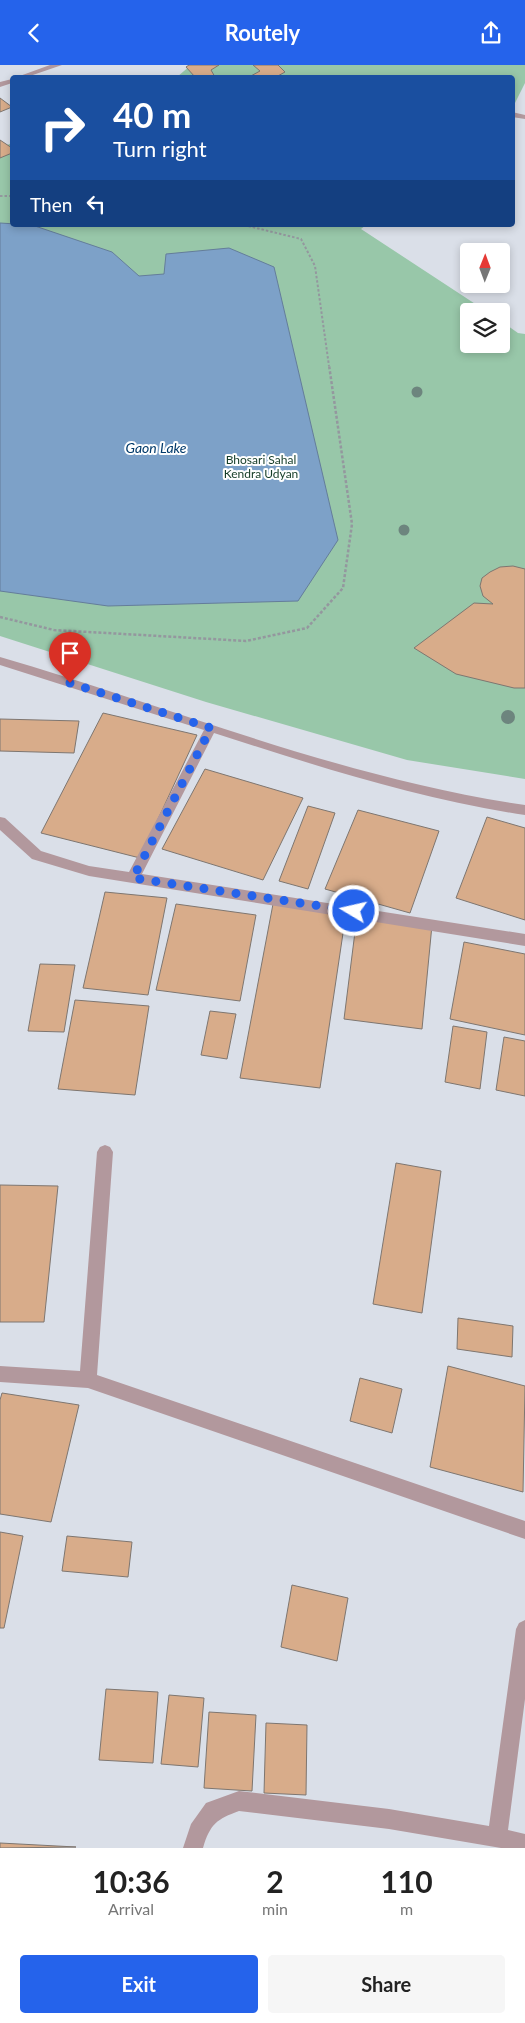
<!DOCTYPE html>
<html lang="en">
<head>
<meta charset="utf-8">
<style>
	body { margin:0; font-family:Lato,sans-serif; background:#f6f6f6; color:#222; height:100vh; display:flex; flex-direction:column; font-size:19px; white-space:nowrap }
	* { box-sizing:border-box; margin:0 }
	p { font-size:16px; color:#767676 }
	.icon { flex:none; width:28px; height:28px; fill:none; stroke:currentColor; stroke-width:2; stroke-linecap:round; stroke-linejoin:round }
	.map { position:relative; height:1783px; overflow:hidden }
	.drawer { display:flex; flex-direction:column; background:#fff; flex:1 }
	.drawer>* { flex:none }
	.guide { position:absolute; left:10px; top:10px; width:505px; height:152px; border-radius:5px; box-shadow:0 2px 8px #0003; background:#1a4fa0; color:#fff; overflow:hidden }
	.needle { width:32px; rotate:1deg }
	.buttons { position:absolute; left:460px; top:178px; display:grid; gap:10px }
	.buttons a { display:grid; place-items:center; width:50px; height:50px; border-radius:5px; background:#fff; box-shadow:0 2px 8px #0003; font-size:25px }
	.pin { position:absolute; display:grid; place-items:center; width:42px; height:42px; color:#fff; margin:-51px -21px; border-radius:50% 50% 50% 0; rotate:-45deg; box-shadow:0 0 5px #0007 }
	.pin .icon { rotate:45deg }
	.me { position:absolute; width:55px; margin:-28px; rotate:279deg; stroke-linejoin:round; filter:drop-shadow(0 0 4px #0008) }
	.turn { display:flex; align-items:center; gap:18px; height:105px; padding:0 20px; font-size:22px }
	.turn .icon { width:65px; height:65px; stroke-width:2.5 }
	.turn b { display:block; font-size:35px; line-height:42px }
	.then { display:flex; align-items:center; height:48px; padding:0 20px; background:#0003; gap:10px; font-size:19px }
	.eta { display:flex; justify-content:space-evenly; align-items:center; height:85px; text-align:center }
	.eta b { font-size:30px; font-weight:700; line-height:35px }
	.button { display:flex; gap:10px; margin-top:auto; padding:10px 20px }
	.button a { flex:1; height:58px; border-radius:5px; background:#2563eb; color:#fff; font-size:20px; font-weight:700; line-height:58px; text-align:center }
	.button a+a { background:#f6f6f6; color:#222 }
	header { display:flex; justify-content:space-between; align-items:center; height:65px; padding:0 20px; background:#2563eb; color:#fff; font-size:22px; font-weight:700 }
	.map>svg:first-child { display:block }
	.green { fill:#98c7a9 }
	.water { fill:#7da1c8; stroke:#647d9a }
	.building { fill:#d8ac8a; stroke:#7e7670 }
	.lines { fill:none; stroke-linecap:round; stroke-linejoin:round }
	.path-far1 { stroke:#94979e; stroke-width:2; stroke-dasharray:2.5 2; stroke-linecap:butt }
	.path { stroke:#94979e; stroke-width:2.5; stroke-dasharray:3 2; stroke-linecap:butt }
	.minor { fill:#b2989d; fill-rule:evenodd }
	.tree { fill:#6d857e }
	.route { stroke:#2563eb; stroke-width:9; stroke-dasharray:0 16.2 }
	.labels { text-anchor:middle; stroke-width:4; stroke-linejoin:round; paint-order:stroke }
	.far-park-label { font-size:12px; fill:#143c27; stroke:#fff }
	.far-water-label { font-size:14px; font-style:italic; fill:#023a6b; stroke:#fff }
</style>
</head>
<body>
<header><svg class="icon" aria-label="back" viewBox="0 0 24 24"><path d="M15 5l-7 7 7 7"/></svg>Routely<svg class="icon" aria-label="share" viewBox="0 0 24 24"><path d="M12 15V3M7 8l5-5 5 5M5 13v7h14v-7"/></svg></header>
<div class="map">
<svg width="525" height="1783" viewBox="0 0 525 1783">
	<rect width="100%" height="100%" fill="#dadfe8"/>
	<g class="green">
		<path d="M191,0H525V18L513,42L512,12H177Z"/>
		<path d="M12,78V160H366L361,164L486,246H469V279H501V256L518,268L525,269V714L407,695L206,637L0,571V83Z"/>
	</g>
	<path class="water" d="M0,158L32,160L112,187L139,211L164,209L166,189L229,183L274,202L338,475L298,536L108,541L0,526Z"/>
	<g class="building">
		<path d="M189,0H219L211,5L215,12H195L186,2Z"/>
		<path d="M253,0H278L285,7L276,12H249L260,6Z"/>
		<path d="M0,33L12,42L0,47Z"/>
		<path d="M0,75L12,83V88L0,93Z"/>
		<path d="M513,501L525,504V623H514L456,609L414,583L474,538L493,539L483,531L480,521L482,513L490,507L500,502Z"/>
		<path d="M103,648L197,670L140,793L41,768Z"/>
		<path d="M0,654L79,656L74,688L0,686Z"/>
		<path d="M205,704L303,733L263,815L162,784Z"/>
		<path d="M308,741L335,748L308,824L279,816Z"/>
		<path d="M358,745L439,766L410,848L325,824Z"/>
		<path d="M487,752L525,763V855L456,833Z"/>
		<path d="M105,827L167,833L148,930L83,923Z"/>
		<path d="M176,839L256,850L240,936L156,925Z"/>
		<path d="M273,839L346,848L320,1023L240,1013Z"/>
		<path d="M357,851L432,860L422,964L344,954Z"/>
		<path d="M464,877L525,889V970L450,954Z"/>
		<path d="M40,899L75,900L64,967L28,966Z"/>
		<path d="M75,935L149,941L135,1030L58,1024Z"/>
		<path d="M210,946L236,949L227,994L201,990Z"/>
		<path d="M453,961L487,967L480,1024L445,1017Z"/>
		<path d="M504,972L525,976V1031L496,1025Z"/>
		<path d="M396,1098L441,1106L422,1248L373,1239Z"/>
		<path d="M0,1120L58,1121L44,1257H0Z"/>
		<path d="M458,1253L513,1261L512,1292L457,1284Z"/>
		<path d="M448,1301L525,1321L523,1427L430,1402Z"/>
		<path d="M360,1313L402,1324L392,1368L350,1356Z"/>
		<path d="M2,1328L79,1340L51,1457L0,1449V1335Z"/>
		<path d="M0,1467L23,1471L4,1563H0Z"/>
		<path d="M67,1471L132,1477L128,1512L62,1506Z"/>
		<path d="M292,1520L348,1533L337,1596L281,1582Z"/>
		<path d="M106,1624L158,1627L153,1698L99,1695Z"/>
		<path d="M169,1630L204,1633L198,1702L161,1699Z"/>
		<path d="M209,1647L256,1650L252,1726L204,1723Z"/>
		<path d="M266,1658L307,1660L306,1730L264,1728Z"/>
		<path d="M0,1778L76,1782L0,1783Z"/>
	</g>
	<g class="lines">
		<g class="path-far1">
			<path d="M0,131H12"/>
			<path d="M244,160L301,174L315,201L329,301"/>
		</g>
		<path class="path" d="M0,552L54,565L246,576L307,563L343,523L352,459L329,300"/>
		<g class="minor">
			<path d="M50,0H62L27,12H17Z"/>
			<path d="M12,14V18L0,22V17Z"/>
			<path d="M512,47L525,50V54L512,52Z"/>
			<path d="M0,592C174,643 345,714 525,740V750C418,734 317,701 214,668L142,809L525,869V881L89,811L32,794L0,765V752L5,753L41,786L89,801L129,807L204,665L0,600Z"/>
			<path d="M105,1080L110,1082L113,1087L97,1310L525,1456V1474L88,1323L0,1317V1301L80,1306L97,1087L100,1082Z"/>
			<path d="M525,1555V1634L508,1765L525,1769V1783H501L389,1764L239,1746C217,1754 210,1759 203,1783H183L191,1759L206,1738L239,1726L389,1744L489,1761L516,1564L519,1558Z"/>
		</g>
	</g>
	<g class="tree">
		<circle cx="417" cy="327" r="5.5"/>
		<circle cx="404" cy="465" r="5.5"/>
		<circle cx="508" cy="652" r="7"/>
	</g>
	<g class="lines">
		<path class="route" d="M70,618L211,663L133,813L354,846"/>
	</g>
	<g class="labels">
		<g class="far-park-label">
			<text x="261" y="399">Bhosari Sahal<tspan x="261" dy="14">Kendra Udyan</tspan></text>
		</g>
		<g class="far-water-label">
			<text x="156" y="388">Gaon Lake</text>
		</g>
	</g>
</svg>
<div class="buttons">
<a><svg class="needle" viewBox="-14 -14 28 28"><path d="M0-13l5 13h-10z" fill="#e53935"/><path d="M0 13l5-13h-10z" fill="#767676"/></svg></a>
<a><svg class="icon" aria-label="layers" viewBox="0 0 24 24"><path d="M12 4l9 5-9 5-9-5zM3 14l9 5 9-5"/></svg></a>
</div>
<div class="pin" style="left:70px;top:618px;background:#d93025"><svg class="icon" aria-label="arrive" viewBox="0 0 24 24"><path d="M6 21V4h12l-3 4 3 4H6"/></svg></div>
<svg class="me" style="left:354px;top:846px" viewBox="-20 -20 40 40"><circle r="17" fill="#2563eb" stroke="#fff" stroke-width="3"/><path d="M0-11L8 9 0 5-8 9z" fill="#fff"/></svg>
<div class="guide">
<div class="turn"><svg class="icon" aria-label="right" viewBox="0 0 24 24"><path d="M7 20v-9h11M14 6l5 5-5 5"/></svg><div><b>40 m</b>Turn right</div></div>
<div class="then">Then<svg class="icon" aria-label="left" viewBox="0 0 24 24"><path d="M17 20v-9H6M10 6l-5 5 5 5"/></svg></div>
</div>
</div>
<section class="drawer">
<div class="eta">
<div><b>10:36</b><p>Arrival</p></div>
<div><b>2</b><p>min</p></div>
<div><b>110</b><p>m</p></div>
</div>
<div class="button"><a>Exit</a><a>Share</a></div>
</section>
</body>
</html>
